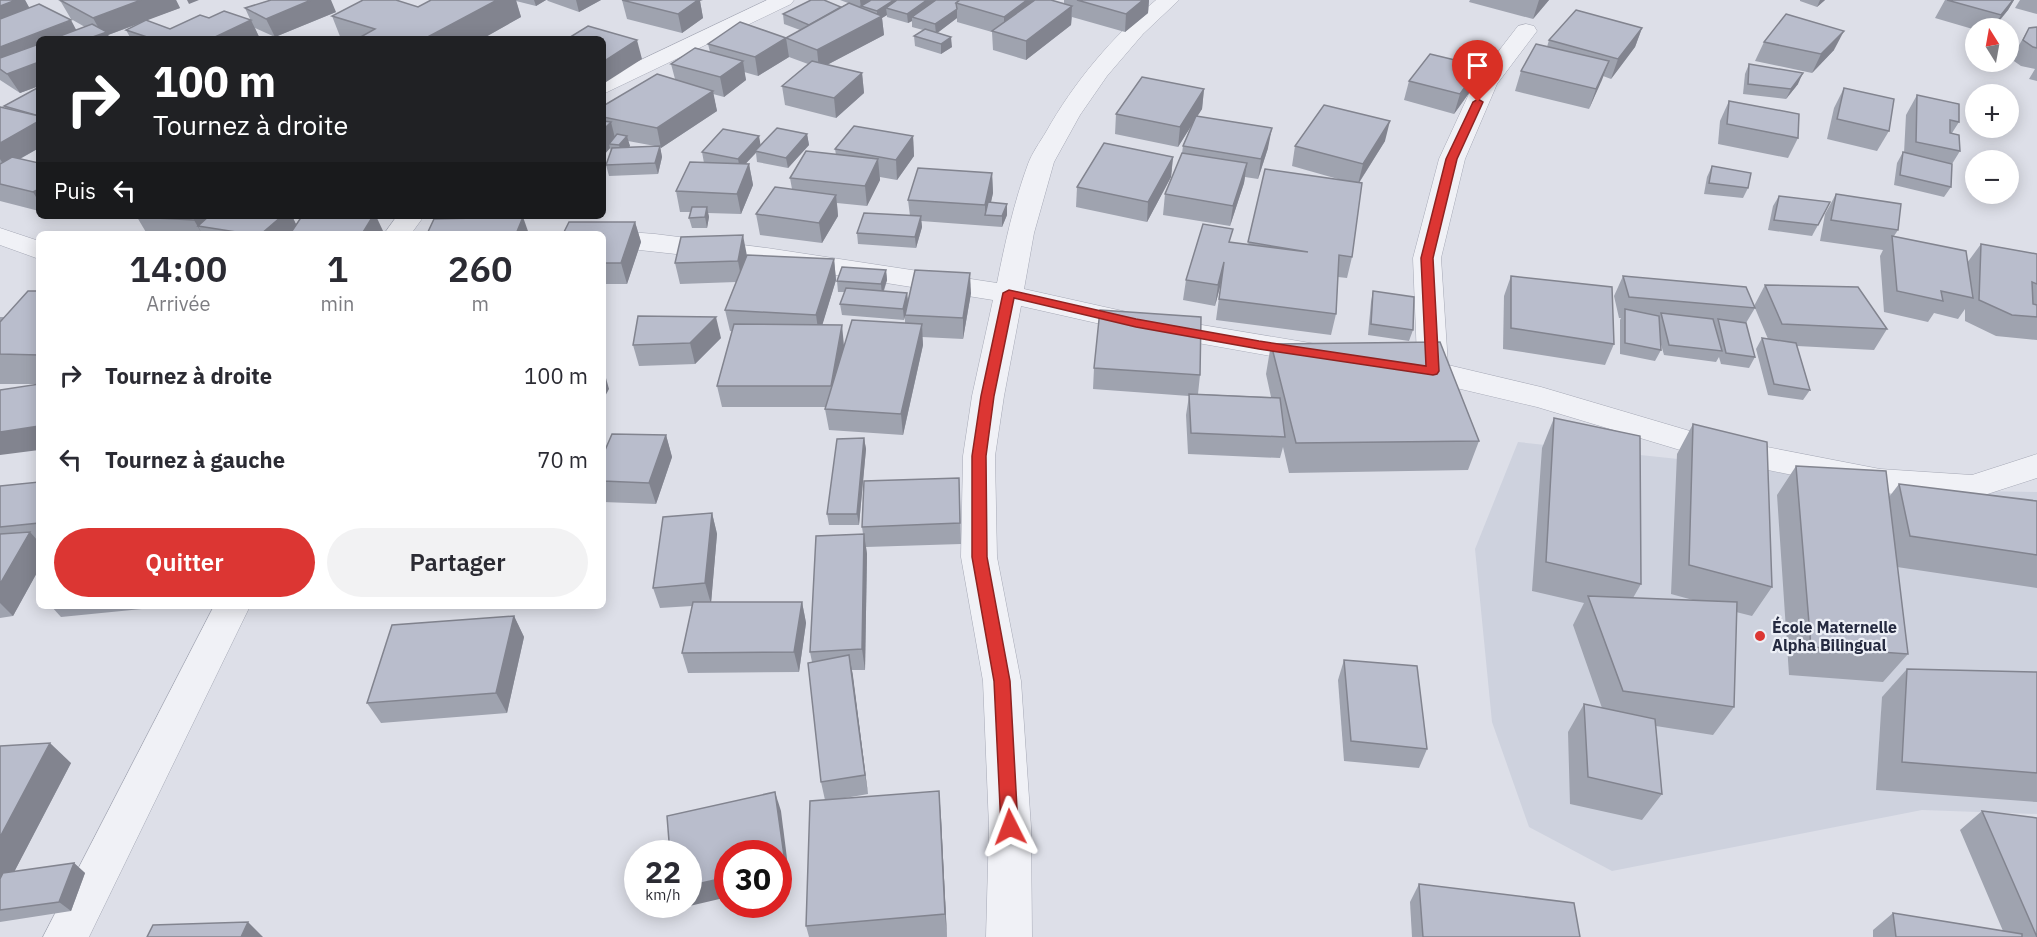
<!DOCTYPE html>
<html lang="fr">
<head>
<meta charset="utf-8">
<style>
	body { margin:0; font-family:"IBM Plex Sans",sans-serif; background:#f2f2f3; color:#2b2b33; height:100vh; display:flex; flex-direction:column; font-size:22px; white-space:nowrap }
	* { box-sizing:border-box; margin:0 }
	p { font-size:20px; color:#7c7c81 }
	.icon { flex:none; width:33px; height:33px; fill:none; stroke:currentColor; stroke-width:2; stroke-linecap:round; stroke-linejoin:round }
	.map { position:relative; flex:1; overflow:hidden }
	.details { position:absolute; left:36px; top:231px; width:570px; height:378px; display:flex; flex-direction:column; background:#fff; border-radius:9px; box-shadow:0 3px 15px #0003 }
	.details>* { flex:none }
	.banner { position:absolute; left:36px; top:36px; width:570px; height:183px; border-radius:9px; box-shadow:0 3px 15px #0003; background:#202124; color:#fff; overflow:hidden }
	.needle { width:39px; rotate:349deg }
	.fabs { position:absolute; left:1965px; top:18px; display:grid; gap:12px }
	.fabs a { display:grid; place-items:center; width:54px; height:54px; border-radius:50%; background:#fff; box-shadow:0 3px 15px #0003; font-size:30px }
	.speed { position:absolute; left:624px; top:840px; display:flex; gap:12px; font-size:30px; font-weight:700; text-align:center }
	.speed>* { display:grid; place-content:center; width:78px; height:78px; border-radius:50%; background:#fff; box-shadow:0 3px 15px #0003; line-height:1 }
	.speed small { font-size:15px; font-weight:400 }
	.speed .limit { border:9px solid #d22; background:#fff; color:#111 }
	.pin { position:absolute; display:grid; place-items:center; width:51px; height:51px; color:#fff; margin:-62px -26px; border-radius:50% 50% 50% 0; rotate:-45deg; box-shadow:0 0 6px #0007 }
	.pin .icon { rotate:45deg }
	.me { position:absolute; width:66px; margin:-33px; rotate:357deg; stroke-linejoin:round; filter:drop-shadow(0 0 4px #0008) }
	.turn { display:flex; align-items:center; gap:21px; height:126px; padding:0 18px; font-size:27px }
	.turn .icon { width:78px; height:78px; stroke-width:2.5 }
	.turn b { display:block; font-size:42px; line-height:51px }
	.then { display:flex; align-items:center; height:57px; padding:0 18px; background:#0003; gap:12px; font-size:22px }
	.eta { display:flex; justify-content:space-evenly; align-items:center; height:102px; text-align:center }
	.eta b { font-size:36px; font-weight:600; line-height:42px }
	.primary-button { display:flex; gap:12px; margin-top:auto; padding:12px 18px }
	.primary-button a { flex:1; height:69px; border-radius:36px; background:#dc3633; color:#fff; font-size:24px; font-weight:600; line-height:69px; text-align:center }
	.primary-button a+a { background:#f2f2f3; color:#2b2b33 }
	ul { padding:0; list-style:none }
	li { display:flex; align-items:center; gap:18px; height:84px; padding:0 18px }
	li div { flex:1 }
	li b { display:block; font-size:22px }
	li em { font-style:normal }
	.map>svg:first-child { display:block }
	.built { fill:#ced2de }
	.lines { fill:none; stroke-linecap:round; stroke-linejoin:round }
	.minor-casing { stroke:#a6a9b6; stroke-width:1 }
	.minor { fill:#f0f1f6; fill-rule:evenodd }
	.wall { fill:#9fa3af; fill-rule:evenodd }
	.shaded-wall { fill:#82848f }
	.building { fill:#b9bdcc; stroke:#82848f; stroke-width:1.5 }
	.route { fill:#dc3633; stroke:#8f2321; stroke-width:1.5 }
	.poi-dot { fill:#dc3633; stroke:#eceff6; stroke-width:2 }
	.labels { text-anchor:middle; stroke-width:4.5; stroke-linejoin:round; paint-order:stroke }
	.poi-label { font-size:16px; font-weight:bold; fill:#252a40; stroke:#eceff6; text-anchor:start }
</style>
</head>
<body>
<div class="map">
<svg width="2037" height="937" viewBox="0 0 2037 937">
	<rect width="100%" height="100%" fill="#dddfe8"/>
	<path class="built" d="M1518,442L1982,491L2037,492V814L1922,810L1612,871L1529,827L1492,722L1475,549Z"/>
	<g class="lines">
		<defs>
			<g id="minor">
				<path d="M767,0H794L791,4L603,94V78Z"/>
				<path d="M1156,0H1179L1143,34L1107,76L1080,115L1054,162L1034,233L1024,289L1136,314L1316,344L1327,347L1331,354L1327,361L1316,364L1136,332L1021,306L1004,396L995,456L997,557L1021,681L1031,827L1032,937H986L989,827L983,681L961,557L963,456L972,396L993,300L767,264L603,246V234H592L603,230L655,234L767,248L997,283C1005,243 1014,202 1028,164C1032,153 1040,142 1046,132C1074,82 1112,37 1156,0Z"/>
				<path d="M1526,24L1534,26L1537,31L1497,84L1465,159L1441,258L1448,365L1541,387L1700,434L1880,469L1972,475L2037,454V478L1972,499L1880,493L1700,456L1537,407L1397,374L1393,367L1397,360L1408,357L1417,358L1413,258L1439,159L1474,83L1518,26Z"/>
				<path d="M397,216H424L411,234H384Z"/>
				<path d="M0,228L39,241V259L0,245Z"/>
				<path d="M214,606H250L89,937H43Z"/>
			</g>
		</defs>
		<use href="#minor" class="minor-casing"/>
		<use href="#minor" class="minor"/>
	</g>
	<g class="wall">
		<path d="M0,0H25L29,8L76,30L85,27L71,19L61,2L58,0H176L180,8L146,20L170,29L209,18L250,19L245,8L336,12L275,37L255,28L260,39H131L126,30L146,21L108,35L111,39H39V86L20,93L0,80Z"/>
		<path d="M431,0H546L536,6L516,1L521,17L482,39H341L332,16L418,7Z"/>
		<path d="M547,0H601L579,12L548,1Z"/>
		<path d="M622,0L700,1L703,18L682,33L627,19Z"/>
		<path d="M840,0H1034L1064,3V0H1149L1148,13L1125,32L1072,17L1071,25L1026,60L993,50L992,32L957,22V18L937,33L952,47L941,54L915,46L914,36L923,30L912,27V21L908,23L887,17V15L882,18L884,35L827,65L862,73L864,93L836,118L785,105L782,86L808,64L789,57L758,76L744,72L746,80L724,97L713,94L717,111L661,148L660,147L662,157L658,174L609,176L606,165L611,151L610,148L603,156V106L675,79L671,64L710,52L708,44L786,38L800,30L784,24L783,14L841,7L848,3ZM628,141L655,146L629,147L630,146Z"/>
		<path d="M1470,0H1549L1533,19L1469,2Z"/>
		<path d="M1800,0H1825L1817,7L1800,1Z"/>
		<path d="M1945,0H2014L2008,10L1994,28H1976V30L1935,18Z"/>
		<path d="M2020,0H2037V14L2015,8Z"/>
		<path d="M2037,27V81L2029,79L2035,69L2021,66L2011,59L2029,28Z"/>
		<path d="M1642,28L1635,47L1611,79L1603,76L1589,109L1515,91L1521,71L1547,47L1549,40Z"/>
		<path d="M1764,42L1834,50L1812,73L1755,61Z"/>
		<path d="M1749,64L1798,84L1786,99L1743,94L1745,74Z"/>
		<path d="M1480,66L1474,86L1454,114L1404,100L1409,81Z"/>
		<path d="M39,87V148L20,159L39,163V211L0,201V107L5,108L4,106Z"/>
		<path d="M1844,88L1889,131L1877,151L1827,139L1834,108Z"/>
		<path d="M1204,89L1202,109L1197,116L1268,148L1258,179L1245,177L1244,183L1230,226L1163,215L1165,194L1182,153L1183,146L1192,124L1178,147L1115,134L1116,114Z"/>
		<path d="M1917,95L1959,122L1952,133L1960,151L1952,164L1951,187L1944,197L1894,185L1897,163L1903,152L1904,153L1906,115Z"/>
		<path d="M1729,101L1798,138L1788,158L1718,144L1720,121Z"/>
		<path d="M807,134L809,145L788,168L757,162L756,153L745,164H749L753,185L741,214L708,213L709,217L707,228H692L689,218L691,212H680L676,191L704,163L702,152L761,146Z"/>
		<path d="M913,136L914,156L897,180L880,177V180L867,206L837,203L838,216L822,243L760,235L756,214L792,189L790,178L836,155L835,149Z"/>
		<path d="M1385,141L1359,183L1352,257L1347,278L1338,277L1336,314L1331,335L1216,320L1221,283L1215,306L1183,300L1186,280L1231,243L1248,245L1265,169L1345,181L1292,166L1295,146Z"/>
		<path d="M1173,157L1171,177L1147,222L1076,207L1077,187Z"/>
		<path d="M1712,166L1748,188L1743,198L1704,194L1707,177Z"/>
		<path d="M992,173L993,193L991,202L1007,215L1002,227L921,221L922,227L916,248L858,244L857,233L910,216L908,200Z"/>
		<path d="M1836,194L1898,230L1894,236L1967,263L1981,244L2037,254V340L1996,336L1965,321V309L1958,319L1934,313L1928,322L1884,312L1880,256L1883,250L1820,241L1825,214Z"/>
		<path d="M1779,196L1818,225L1812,236L1768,230L1773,206Z"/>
		<path d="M292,216L296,225L384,233L383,234H147L137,217Z"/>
		<path d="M635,222L641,242L627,284H603V234Z"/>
		<path d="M747,256L834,259L836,280L822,325L844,345L905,323V316L904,320L842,315L840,304L845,292H838L837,281L886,270L887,280L884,291L907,293L908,300L971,293L963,339L922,337L923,345L903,435L829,430L825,409L826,407H722L717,386L732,331H730L725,310L736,282L680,284L675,263Z"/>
		<path d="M1511,276L1614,344L1605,365L1503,349L1504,296Z"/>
		<path d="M1623,276L1754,306L1765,285L1887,329L1874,350L1797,346L1810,390L1803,400L1768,395L1756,349L1762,338L1768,339L1755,308L1746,323L1755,357L1749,368L1721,364L1719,357L1716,362L1664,355L1660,341L1661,350L1655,361L1620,354V320L1621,318H1619L1614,296Z"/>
		<path d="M39,291V384H0V317H5Z"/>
		<path d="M1373,291L1413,330L1409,341L1368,335L1371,302Z"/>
		<path d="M721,338L695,364L639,366L633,345Z"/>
		<path d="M1271,344L1479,441L1468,470L1289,473L1283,447L1280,458L1188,454L1186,415L1189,396L1093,389L1094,368L1200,375L1198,394L1271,397L1266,374Z"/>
		<path d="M1554,418L1641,584L1633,598L1693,600L1671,594L1677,454L1693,424L1772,587L1752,616L1736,612L1734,707L1713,735L1656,726L1662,794L1642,820L1570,804L1568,732L1584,704L1602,708L1573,625L1584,603L1532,591L1542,448Z"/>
		<path d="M666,435L672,457L656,504L603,502V455Z"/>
		<path d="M864,438L866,449L859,525H829L827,514Z"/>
		<path d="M1796,466L1889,497L1899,484L2037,501V588L1897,567L1908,654L1883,682L1789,675L1777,495Z"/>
		<path d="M39,482V569L13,616L0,618V486Z"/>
		<path d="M960,499L961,544L866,547L867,554L865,670H852L868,794L845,798L941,818L947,937H809L806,926L825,800L821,782L812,662L810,652L863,534L862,527Z"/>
		<path d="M712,513L717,534L711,602H802L806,623L799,672L688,673L682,653L692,606L660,608L653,588Z"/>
		<path d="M51,606H172L61,617Z"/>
		<path d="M514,616L524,637L507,713L381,723L367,703Z"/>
		<path d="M1344,660L1427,749L1419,768L1344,761L1338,680Z"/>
		<path d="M1907,669L2037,672V802L1876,790L1882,697Z"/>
		<path d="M0,746L71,763L14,872L74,863L85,873L71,911L0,922Z"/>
		<path d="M1982,811L2037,937H1873V930L1893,913L2003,931L1960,830Z"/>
		<path d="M1419,884L1580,937H1412L1410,902Z"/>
	</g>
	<g class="shaded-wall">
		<path d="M0,0H25L34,16L0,29Z"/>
		<path d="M141,0H176L180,8L108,35L111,39H87L102,34L93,18Z"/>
		<path d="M187,0H199L189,4Z"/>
		<path d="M311,0H331L336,12L275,37L266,19Z"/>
		<path d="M497,0H516L521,17L482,39H424Z"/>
		<path d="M534,0H546L536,6Z"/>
		<path d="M576,0H601L579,12Z"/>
		<path d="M684,0H703L700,1L703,18L682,33L678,14Z"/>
		<path d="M860,0H875L861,6V8Z"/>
		<path d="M894,0H909L886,8L887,15L882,18L884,35L819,69L817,50L877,19V11Z"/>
		<path d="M927,0H941L912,17V21L908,23L907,14Z"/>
		<path d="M1027,0H1034V13L1004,35V17Z"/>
		<path d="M1143,0H1149L1148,13L1125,32L1126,14Z"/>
		<path d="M1539,0H1549L1533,19Z"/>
		<path d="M1820,0H1825L1817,7Z"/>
		<path d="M2011,0H2014L2008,10L1993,28Z"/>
		<path d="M1072,6L1071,25L1026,60V41Z"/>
		<path d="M957,9V18L936,34L935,24Z"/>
		<path d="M71,20L81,39H39V86L20,93L7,74L0,69V47Z"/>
		<path d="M251,20L260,39H211Z"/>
		<path d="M1642,28L1635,47L1611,79L1618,59Z"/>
		<path d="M1844,31L1834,50L1812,73L1821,54Z"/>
		<path d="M951,37L952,47L941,54V44Z"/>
		<path d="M786,38L789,57L758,76L755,57Z"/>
		<path d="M637,40L642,59L603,84V62Z"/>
		<path d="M743,61L746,80L724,97L720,77Z"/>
		<path d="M1609,61L1602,80L1589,109L1596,89Z"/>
		<path d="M1480,66L1474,86L1454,114L1460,94Z"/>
		<path d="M862,73L864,93L836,118L834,98Z"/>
		<path d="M1803,73L1798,84L1786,99L1791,89Z"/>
		<path d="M1204,89L1202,109L1178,147L1180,127Z"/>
		<path d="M713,91L717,111L661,148L657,128Z"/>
		<path d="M39,121V148L5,167L0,159V143Z"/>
		<path d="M1390,121L1385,141L1358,184L1363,164Z"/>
		<path d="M611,122L616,142L609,144L610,148L603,156V130Z"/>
		<path d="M1272,128L1268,148L1258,179L1261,159Z"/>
		<path d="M807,134L809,145L788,168L786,158Z"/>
		<path d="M627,136L630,146L622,156L619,145Z"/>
		<path d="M759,136L761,147L740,170L738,159Z"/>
		<path d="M913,136L914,156L897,180L896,160Z"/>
		<path d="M660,146L662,157L658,174L655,163Z"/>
		<path d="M1173,157L1171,177L1147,222L1148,202Z"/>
		<path d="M878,159L880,180L867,206L865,186Z"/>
		<path d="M1247,163L1244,183L1230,226L1233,206Z"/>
		<path d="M749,164L753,185L741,214L737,194Z"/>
		<path d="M992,173L993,193L988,215H985V225V205Z"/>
		<path d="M39,189V202L33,192Z"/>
		<path d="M836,195L838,216L822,243L819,223Z"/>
		<path d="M1007,204V215L1002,227V216Z"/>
		<path d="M707,207L709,217L707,228L705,217Z"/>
		<path d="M198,216H236L198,226L202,234L194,220Z"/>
		<path d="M282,216H292L299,230L295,234H261Z"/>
		<path d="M373,216H376L384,233L383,234H362Z"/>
		<path d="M921,216L922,227L916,248L915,237Z"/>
		<path d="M523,217L529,234H516Z"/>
		<path d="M635,222L641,242L627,284L621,263Z"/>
		<path d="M743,235L747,256L742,282L738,261Z"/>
		<path d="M834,259L836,280L819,336L816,315Z"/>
		<path d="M1224,262L1221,283L1215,306L1218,285Z"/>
		<path d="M886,270L887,280L882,295L881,284Z"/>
		<path d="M970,273L971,293L963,339V318Z"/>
		<path d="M907,293L908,303L904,320L903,309Z"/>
		<path d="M716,317L721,338L695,364L690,343Z"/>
		<path d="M922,324L923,345L903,435L901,414Z"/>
		<path d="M842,325L844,346L834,407L831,386Z"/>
		<path d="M606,378L609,389L603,400V383Z"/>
		<path d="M39,426V450L0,455V432Z"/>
		<path d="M666,435L672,457L656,504L649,483Z"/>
		<path d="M864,438L866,449L859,525L857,514Z"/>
		<path d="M712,513L717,534L711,604L705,583Z"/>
		<path d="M30,532L39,542V569L13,616L0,603V584Z"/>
		<path d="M864,534L867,554L865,670L862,649Z"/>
		<path d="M802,602L806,623L799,672L794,652Z"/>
		<path d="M514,616L524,637L507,713L496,693Z"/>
		<path d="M849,655L853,676L868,794L865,775Z"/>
		<path d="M50,743L71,763L0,899V837Z"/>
		<path d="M939,791L941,818L947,937L945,914Z"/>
		<path d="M775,792L781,811L790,882L778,885Z"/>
		<path d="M74,863L85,873L71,911L59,902Z"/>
		<path d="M728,877V897L681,908L680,904H688V886Z"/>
		<path d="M248,922L263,937H241Z"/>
	</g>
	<g class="building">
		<path d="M0,0H16L0,6Z"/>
		<path d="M60,0H141L93,18Z"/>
		<path d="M271,0H311L266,19L245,8Z"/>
		<path d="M363,0H396L418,7L431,0H497L424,39H357L375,29L332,16Z"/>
		<path d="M622,0H698L678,14Z"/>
		<path d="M811,0H824L841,7L809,25L783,14Z"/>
		<path d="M871,0H894L877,11L861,6Z"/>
		<path d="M897,0H927L907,14L886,8Z"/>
		<path d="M936,0H960L956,3L957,9L935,24L912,17Z"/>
		<path d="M960,0H1027L1004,17L956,3Z"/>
		<path d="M1035,0H1051L1072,6L1026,41L992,31Z"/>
		<path d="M1077,0H1143L1126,14Z"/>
		<path d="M1947,0H2013L2001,15Z"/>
		<path d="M849,3L882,16L817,50L786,38Z"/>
		<path d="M39,4L71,20L0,47V19Z"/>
		<path d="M1576,10L1642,28L1618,59L1549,40Z"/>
		<path d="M224,11L251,20L211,39H153L126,30L146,20L170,29L200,15L209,18Z"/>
		<path d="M1786,14L1844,31L1821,54L1764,42Z"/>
		<path d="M740,22L786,38L755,57L708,44Z"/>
		<path d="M92,24L107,32L87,39H52Z"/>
		<path d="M588,26L637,40L603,62V39H567Z"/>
		<path d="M2037,27V48L2033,47L2023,40L2029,28Z"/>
		<path d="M925,29L951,37L941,44L914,36Z"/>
		<path d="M39,44V62L7,74L0,69V58Z"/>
		<path d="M1536,44L1609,61L1596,89L1521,71Z"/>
		<path d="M695,48L743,61L720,77L671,64Z"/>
		<path d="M1430,54L1480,66L1460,94L1409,81Z"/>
		<path d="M812,61L862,73L834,98L782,86Z"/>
		<path d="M1749,64L1803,73L1791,89L1748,84Z"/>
		<path d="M657,74L713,91L657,128L603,117V106Z"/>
		<path d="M1142,77L1204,89L1180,127L1116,114Z"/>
		<path d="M39,87V116L4,106Z"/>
		<path d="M1844,88L1894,99L1889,131L1837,119Z"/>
		<path d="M1917,95L1959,104V122L1950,120V133L1959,135L1960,151L1916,142Z"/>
		<path d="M1729,101L1799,114L1798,138L1727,124Z"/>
		<path d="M1324,105L1390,121L1363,164L1295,146Z"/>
		<path d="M0,107L39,116V121L0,143Z"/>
		<path d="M1196,116L1272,128L1261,159L1183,146Z"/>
		<path d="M603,121L611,122L603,130Z"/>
		<path d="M854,126L913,136L896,160L835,149Z"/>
		<path d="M777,128L807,134L786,158L755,151Z"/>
		<path d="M723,129L759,136L738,159L702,152Z"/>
		<path d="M617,134L627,136L619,145L609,144Z"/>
		<path d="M1104,143L1173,157L1148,202L1077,187Z"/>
		<path d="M660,146L655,163L606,165L612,148Z"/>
		<path d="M806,151L878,159L865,186L790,178Z"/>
		<path d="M1903,152L1952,164L1951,187L1900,175Z"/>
		<path d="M1182,153L1247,163L1233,206L1165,194Z"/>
		<path d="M12,157L39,163V189L33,192L0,184V164Z"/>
		<path d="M690,162L749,164L737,194L676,191Z"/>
		<path d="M1712,166L1751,173L1748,188L1709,183Z"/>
		<path d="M918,168L992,173L985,205L908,200Z"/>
		<path d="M1265,169L1362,183L1352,257L1339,255L1336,314L1219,299L1224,262L1218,285L1186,280L1203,224L1233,229L1229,242L1308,252L1248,242Z"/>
		<path d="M775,187L836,195L819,223L756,214Z"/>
		<path d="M1836,194L1901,204L1898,230L1831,220Z"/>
		<path d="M1779,196L1830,202L1818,225L1774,220Z"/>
		<path d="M988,202L1007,204L1002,216L985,215Z"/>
		<path d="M692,207H707L705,217L689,218Z"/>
		<path d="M864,213L921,216L915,237L857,233Z"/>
		<path d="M137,216H198L194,220L137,217Z"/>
		<path d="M209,216H282L261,234H249L198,226Z"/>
		<path d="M302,216H373L362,234H290Z"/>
		<path d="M523,217L516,234H427L434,219Z"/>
		<path d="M569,222H635L621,263H603V234H563Z"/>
		<path d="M743,235L738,261L675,263L681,237Z"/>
		<path d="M1892,236L1966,251L1973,298L1941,291L1943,301L1897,291Z"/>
		<path d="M1981,244L2037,254V284L2032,282L2033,304L2037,305V317L2012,315L1979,300Z"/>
		<path d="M747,255L834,259L816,315L725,310Z"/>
		<path d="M842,267L886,270L881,284L837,281Z"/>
		<path d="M915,270L970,273L963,318L905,315Z"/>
		<path d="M1511,276L1612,287L1614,344L1511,328Z"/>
		<path d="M1623,276L1746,287L1755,308L1629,297Z"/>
		<path d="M1765,285L1858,287L1887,329L1782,324Z"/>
		<path d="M846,288L907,293L903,309L840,304Z"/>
		<path d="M28,291H39V355L0,354V322Z"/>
		<path d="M1373,291L1414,297L1413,330L1371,324Z"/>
		<path d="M1625,309L1659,316L1661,350L1625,343Z"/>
		<path d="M1100,310L1201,317L1200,375L1094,368Z"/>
		<path d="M1661,313L1713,319L1722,351L1669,345Z"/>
		<path d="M638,316L716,317L690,343L633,345Z"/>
		<path d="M1718,319L1746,323L1755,357L1726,353Z"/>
		<path d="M852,320L922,324L901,414L825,409Z"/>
		<path d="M734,324L842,325L831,386H717Z"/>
		<path d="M1762,338L1796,343L1810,390L1774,384Z"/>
		<path d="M1440,342L1479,441L1296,443L1271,344Z"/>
		<path d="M39,384V426L0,432V390Z"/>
		<path d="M1189,394L1280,398L1285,437L1191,433Z"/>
		<path d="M1554,418L1640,436L1641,584L1546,562Z"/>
		<path d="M1693,424L1767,442L1772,587L1689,565Z"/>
		<path d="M612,434L666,435L649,483L603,481V455Z"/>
		<path d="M864,438L857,514H827L837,439Z"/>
		<path d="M1796,466L1886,471L1908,654L1811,647Z"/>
		<path d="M959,478L960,523L862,527L864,481Z"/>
		<path d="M39,482V523L0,527V486Z"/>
		<path d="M1899,484L2037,501V555L1910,536Z"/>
		<path d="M712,513L705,583L653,588L663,517Z"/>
		<path d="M30,532L0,584V534Z"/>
		<path d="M864,534L862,649L810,652L816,536Z"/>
		<path d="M1588,596L1737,602L1734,707L1623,691Z"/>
		<path d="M693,602H802L794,652L682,653Z"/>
		<path d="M514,616L496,693L367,703L392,625Z"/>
		<path d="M849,655L865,775L821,782L808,663Z"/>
		<path d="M1344,660L1417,666L1427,749L1351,741Z"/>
		<path d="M1907,669L2037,672V773L1902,762Z"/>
		<path d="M1584,704L1655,719L1662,794L1588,777Z"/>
		<path d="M50,743L0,837V746Z"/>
		<path d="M939,791L945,914L806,926L810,801Z"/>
		<path d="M775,792L785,863L778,865V854H728V877L688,886V854H670L667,816Z"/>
		<path d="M1982,811L2037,818V937Z"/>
		<path d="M74,863L59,902L0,910V879L3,873Z"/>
		<path d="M1419,884L1574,903L1580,937H1423Z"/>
		<path d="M1893,913L2022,934V937H1896Z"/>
		<path d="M248,922L241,937H147L153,925Z"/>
	</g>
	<path class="route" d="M1478,99L1483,102L1457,159L1433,258L1439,371L1437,374L1433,375L1259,349L1136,327L1014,298L994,396L986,456L987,557L1010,681L1018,827L1016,833L1010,835L1003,833L1001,827L994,681L972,557V456L981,396L1003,293L1009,290L1136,319L1259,341L1426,366L1421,258L1446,159L1473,102Z"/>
	<circle class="poi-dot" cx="1760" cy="636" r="6"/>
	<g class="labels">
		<g class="poi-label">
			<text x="1772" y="633">École Maternelle<tspan x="1772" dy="18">Alpha Bilingual</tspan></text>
		</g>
	</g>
</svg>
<div class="fabs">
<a><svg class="needle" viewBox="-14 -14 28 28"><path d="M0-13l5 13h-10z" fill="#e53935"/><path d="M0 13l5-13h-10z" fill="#7c7c81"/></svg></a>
<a>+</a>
<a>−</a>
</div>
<div class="speed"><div>22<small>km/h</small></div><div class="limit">30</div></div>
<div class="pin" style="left:1478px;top:102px;background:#d93025"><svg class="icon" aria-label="arrive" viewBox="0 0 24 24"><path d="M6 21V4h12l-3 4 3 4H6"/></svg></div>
<svg class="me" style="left:1010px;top:827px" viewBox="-20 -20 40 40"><path d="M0-17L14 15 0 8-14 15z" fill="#dc3633" stroke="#fff" stroke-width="4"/></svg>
<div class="banner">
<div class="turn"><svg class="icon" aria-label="right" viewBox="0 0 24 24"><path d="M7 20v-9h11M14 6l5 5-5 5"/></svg><div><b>100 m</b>Tournez à droite</div></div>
<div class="then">Puis<svg class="icon" aria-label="left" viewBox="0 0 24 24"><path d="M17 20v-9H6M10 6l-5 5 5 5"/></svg></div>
</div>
<section class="details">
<div class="eta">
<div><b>14:00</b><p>Arrivée</p></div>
<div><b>1</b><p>min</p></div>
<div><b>260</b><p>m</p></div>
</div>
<ul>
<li><svg class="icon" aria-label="right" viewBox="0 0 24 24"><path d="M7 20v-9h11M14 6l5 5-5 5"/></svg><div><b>Tournez à droite</b></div><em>100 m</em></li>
<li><svg class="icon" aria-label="left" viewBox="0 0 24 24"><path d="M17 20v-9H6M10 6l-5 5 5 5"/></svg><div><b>Tournez à gauche</b></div><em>70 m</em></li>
</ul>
<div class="primary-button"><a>Quitter</a><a>Partager</a></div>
</section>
</div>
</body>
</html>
